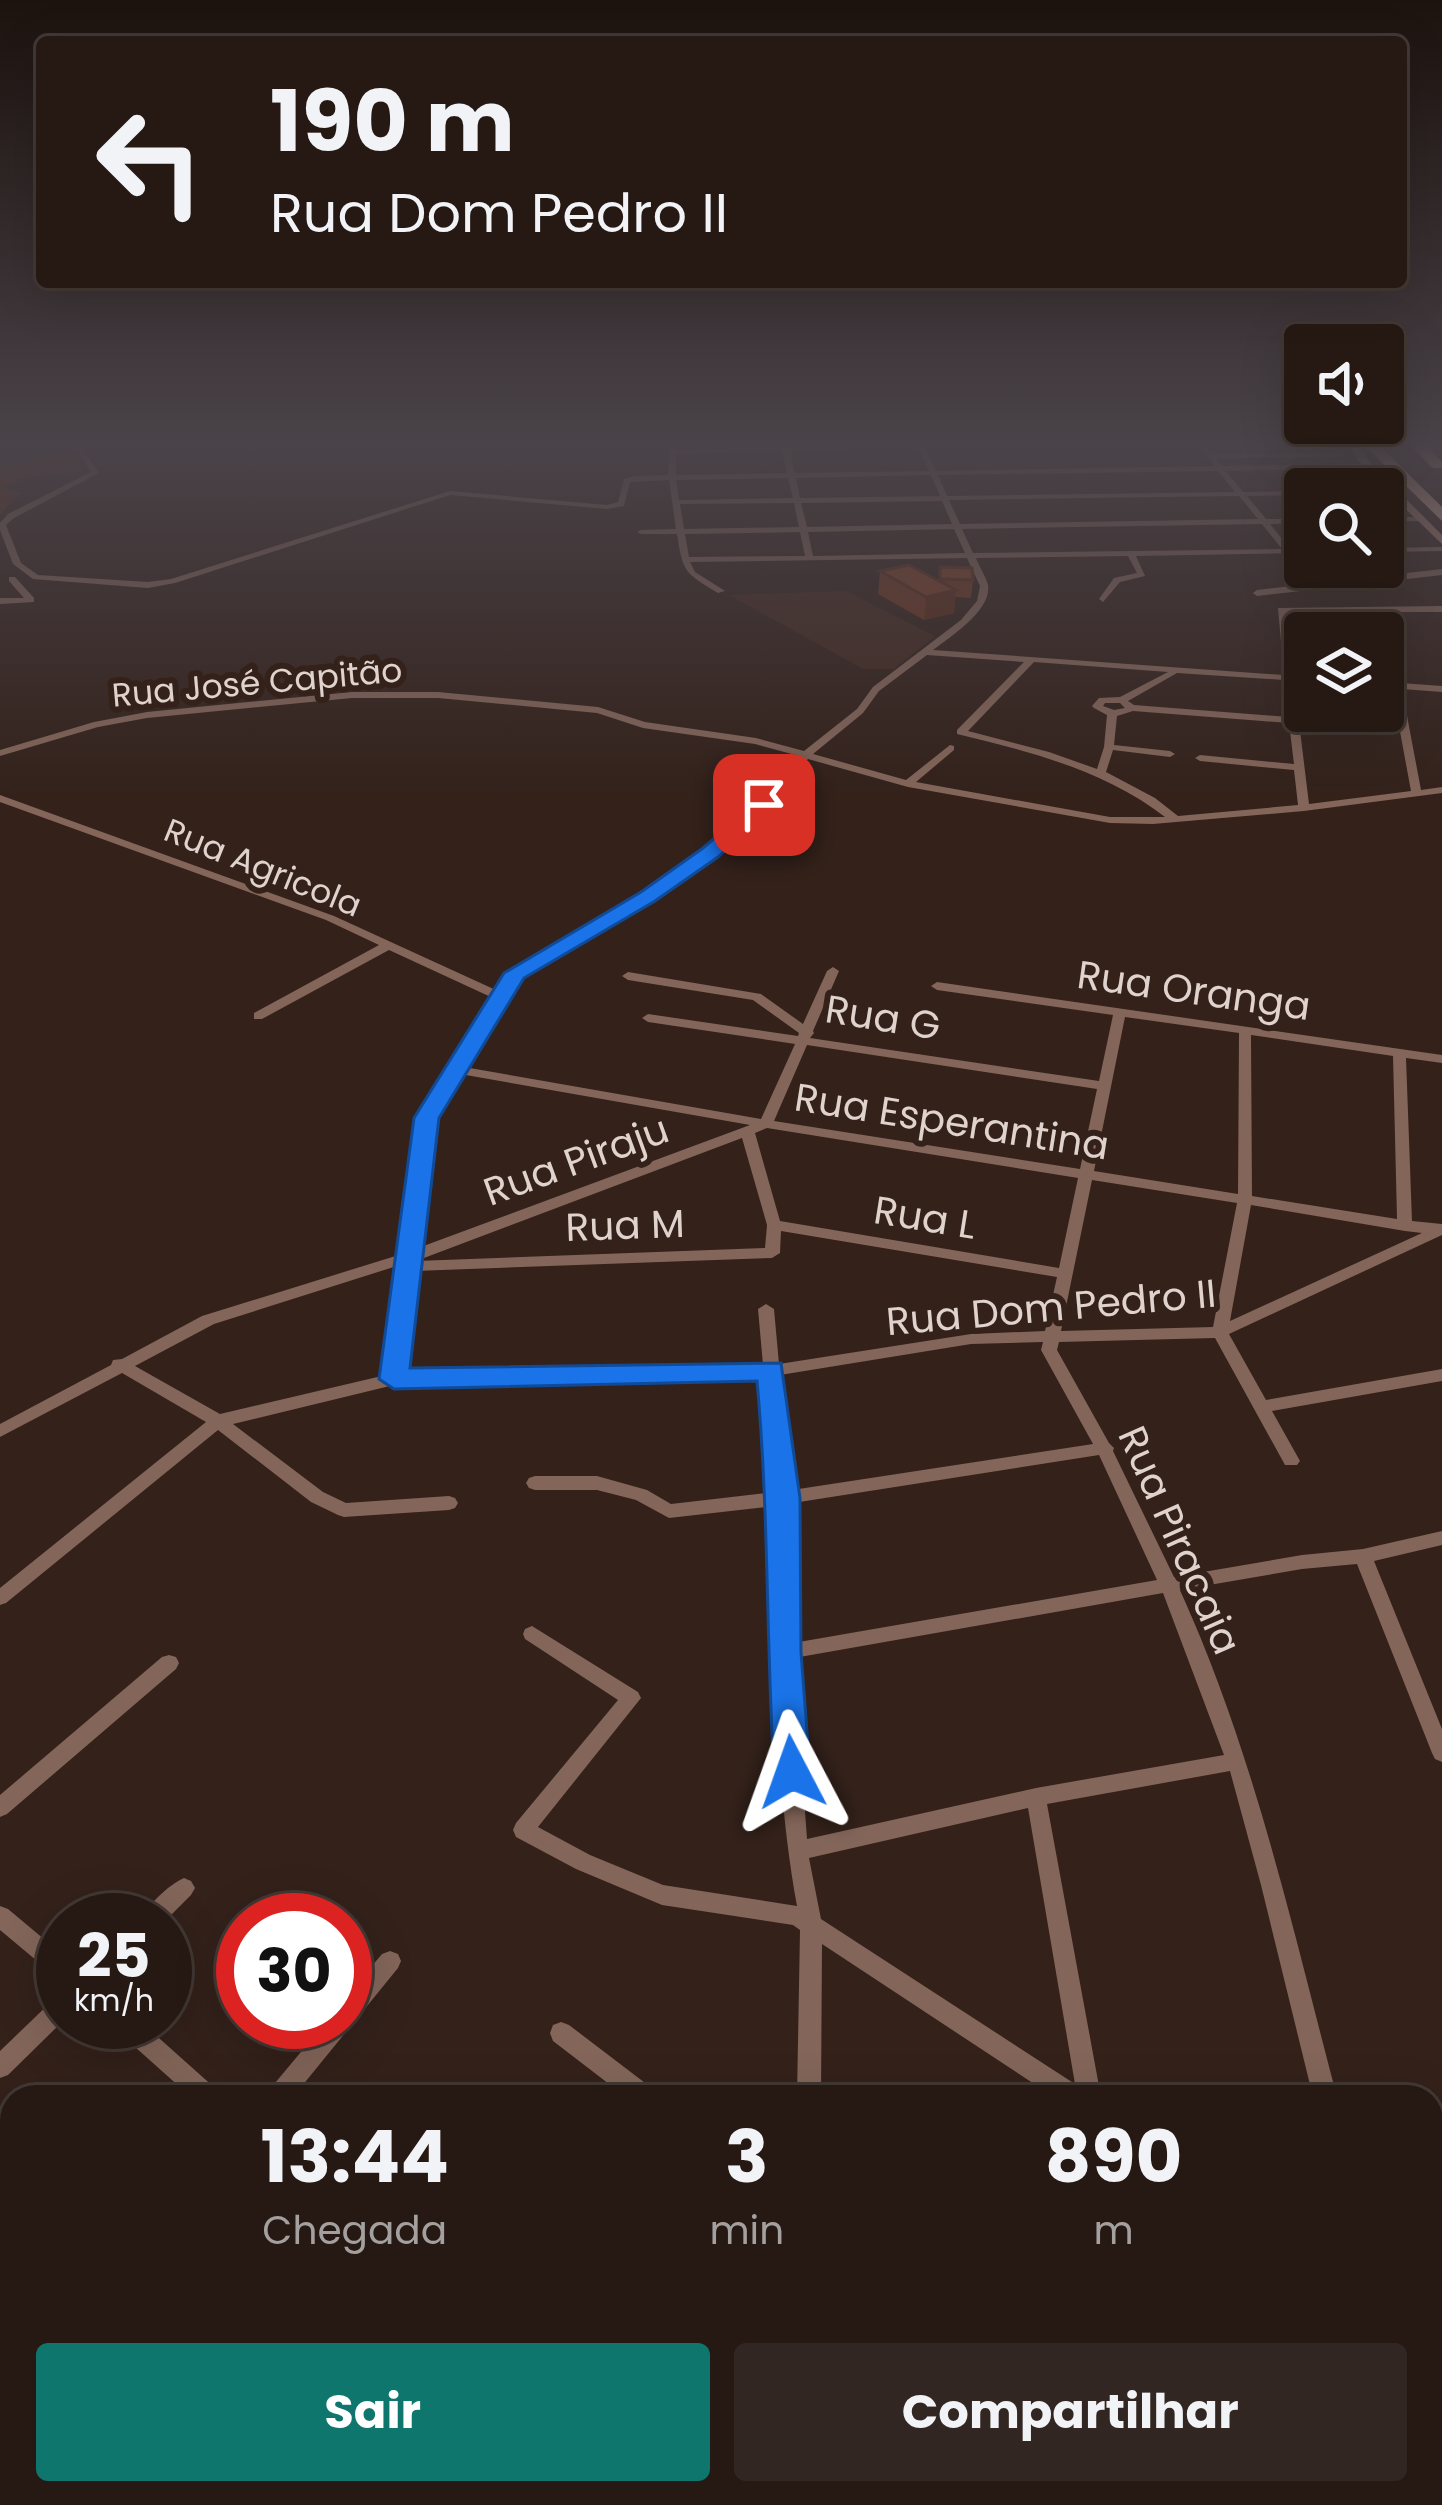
<!DOCTYPE html>
<html lang="pt">
<head>
<meta charset="utf-8">
<style>
	body { margin:0; font-family:Poppins,sans-serif; background:#322622; color:#f1f3f6; height:100vh; display:flex; flex-direction:column; font-size:45px; white-space:nowrap }
	* { box-sizing:border-box; margin:0 }
	p { font-size:39px; color:#a4a0a0 }
	.icon { flex:none; width:66px; height:66px; fill:none; stroke:currentColor; stroke-width:2; stroke-linecap:round; stroke-linejoin:round }
	.map { position:relative; flex:1; overflow:hidden }
	.sheet { position:absolute; left:0px; top:2085px; width:1443px; height:420px; display:flex; flex-direction:column; background:#261914; border-radius:36px 36px 0 0; box-shadow:0 12px 48px #0002,0 0 0 3px #423834 }
	.sheet>* { flex:none }
	.top-card { position:absolute; left:36px; top:36px; width:1371px; height:252px; border-radius:12px; box-shadow:0 12px 48px #0002,0 0 0 3px #423834; background:#261914; color:#f1f3f6; overflow:hidden }
	.fabs { position:absolute; left:1284px; top:324px; display:grid; gap:24px }
	.fabs a { display:grid; place-items:center; width:120px; height:120px; border-radius:12px; background:#261914; box-shadow:0 12px 48px #0002,0 0 0 3px #423834; font-size:60px }
	.speed { position:absolute; left:36px; top:1893px; display:flex; gap:24px; font-size:60px; font-weight:700; text-align:center }
	.speed>* { display:grid; place-content:center; width:156px; height:156px; border-radius:50%; background:#261914; box-shadow:0 12px 48px #0002,0 0 0 3px #423834; line-height:1 }
	.speed small { font-size:30px; font-weight:400 }
	.speed .limit { border:18px solid #d22; background:#fff; color:#111 }
	.pin { position:absolute; display:grid; place-items:center; width:102px; height:102px; color:#fff; margin:-51px; border-radius:24px; box-shadow:0 6px 18px #0006 }
	.me { position:absolute; width:132px; margin:-66px; rotate:356deg; stroke-linejoin:round; filter:drop-shadow(0 0 9px #0008) }
	.turn { display:flex; align-items:center; gap:42px; height:252px; padding:0 36px; font-size:54px }
	.turn .icon { width:156px; height:156px; stroke-width:2.5 }
	.turn b { display:block; font-size:84px; line-height:102px }
	.eta { display:flex; justify-content:space-evenly; align-items:center; height:204px; text-align:center }
	.eta b { font-size:72px; font-weight:700; line-height:84px }
	.primary-button { display:flex; gap:24px; margin-top:auto; padding:24px 36px }
	.primary-button a { flex:1; height:138px; border-radius:12px; background:#0f766e; color:#fff; font-size:48px; font-weight:700; line-height:138px; text-align:center }
	.primary-button a+a { background:#322622; color:#f1f3f6 }
	.map>svg:first-child { display:block }
	.built { fill:#41291f }
	.green { fill:#5f2a14 }
	.lines { fill:none; stroke-linecap:round; stroke-linejoin:round }
	.street { fill:#836559; fill-rule:evenodd }
	.secondary { fill:#b88875; fill-rule:evenodd }
	.highway { fill:#fdc0a9; fill-rule:evenodd }
	.wall { fill:#6c351f }
	.shaded-wall { fill:#582b19 }
	.building { fill:#7e3e24; stroke:#582b19; stroke-width:3 }
	.route { fill:#1a73e8; stroke:#114b97; stroke-width:3 }
	.labels { text-anchor:middle; stroke-width:12; stroke-linejoin:round; paint-order:stroke }
	.far-street-label { font-size:33px; fill:#e0d3ce; stroke:#33211a }
	.street-label { font-size:39px; fill:#e0d3ce; stroke:#33211a }
</style>
</head>
<body>
<div class="map">
<svg width="1442" height="2505" viewBox="0 0 1442 2505">
	<rect width="100%" height="100%" fill="#33211a"/>
	<path class="built" d="M846,591L935,636L894,669H863L729,595Z"/>
	<path class="green" d="M69,452L81,472L25,477L4,487L20,493L0,515V469Z"/>
	<g class="lines">
		<g class="street">
			<path d="M75,446H81L99,473L14,518L6,525L21,563L38,575L148,582L171,579L450,491L607,505L618,502L624,479L635,476L668,475L670,446H676V450L856,446L852,448L790,450L795,473L929,471L918,446H924L936,471L1215,466L1199,446H1206L1212,454L1341,453L1345,455L1341,457L1216,458L1222,466L1370,464L1367,468L1226,471L1243,492L1305,491V495L1247,496L1266,519H1305V523L1270,524L1290,549H1305V553L1136,556L1145,576L1120,582L1103,602L1099,599L1114,578L1137,573L1128,556L976,558C979,566 986,577 988,585C992,610 951,636 933,650L1284,675L1278,608L1442,606V612H1387L1401,683L1442,686V692L1402,689L1421,790L1442,787V793L1304,811L1153,824L1110,823L908,787L808,759L768,807L714,855L652,899L520,975L464,1067L761,1119L795,1044L648,1022L642,1018L648,1014L798,1036L799,1033L753,1000L628,980L622,976L628,972L761,994L803,1024L827,971L833,967L839,971L813,1031L814,1033L810,1038L1099,1081L1113,1015L937,990L931,986L937,982L1442,1055V1063L1406,1058L1412,1221L1442,1224V1235L1229,1334L1266,1400L1442,1369V1381L1272,1411L1300,1461L1297,1465H1285L1215,1338L1059,1342L1057,1350L1109,1443L1114,1448L1113,1451L1174,1577L1302,1555L1363,1549L1442,1531V1545L1374,1561L1442,1729V1762L1435,1759L1432,1753L1357,1564L1302,1569L1180,1590C1255,1756 1291,1923 1337,2097H1313L1261,1885L1230,1771L1047,1804L1101,2097H1054L822,1944L821,2097H797L800,1930L793,1925L662,1905L576,1869L516,1837L513,1830L516,1823L618,1700L525,1639L523,1634L525,1629L532,1626L638,1692L641,1698L538,1827L590,1855L663,1885L797,1906C773,1775 775,1639 775,1506L669,1518L636,1500L597,1490H535L529,1488L526,1483L529,1478L535,1476H597L647,1490L671,1504L775,1492L764,1377L394,1385L233,1424L323,1492L346,1503L449,1496L455,1498L458,1503L455,1508L449,1510L344,1517L338,1515L311,1502L218,1430L6,1603L0,1605V1588L206,1422L122,1373L0,1437V1424L111,1365L113,1360L122,1359L202,1316L402,1254L419,1118L493,998L389,950L262,1019H254V1013L379,945L326,920L0,802V795L334,916L498,991L511,970C597,921 684,875 757,806C772,791 786,773 799,756L755,744L643,728L597,713L438,698H352L147,718L98,727L0,756V750L94,722L147,712L352,692H438L598,707L645,722L756,738L804,751L857,709L873,687L961,620L977,601L980,586L967,558L690,562L695,572L725,591L718,593C685,573 683,573 677,534H641L637,532L641,530L676,529L669,480L630,482L624,506L607,509L450,495L175,583L148,588L33,579L13,564L0,530V523L8,514L91,472ZM782,450L787,473L676,475V454ZM1218,471L1235,492L947,496L938,475ZM931,475L940,496L800,498L796,478ZM788,478L793,498L679,500L676,480ZM1239,496L1258,519L960,524L949,500ZM942,501L952,524L807,527L801,503ZM794,503L799,527L684,529L680,504ZM1262,524L1282,549L973,553L962,529ZM954,529L965,553L813,556L808,532ZM800,532L805,556L689,557L685,534ZM1378,612L1391,683L1383,682V688H1392L1411,791L1309,804L1294,681L1305,682V676L1293,675L1286,613ZM927,655L1024,662L957,730V734C1031,752 1104,770 1165,817H1110L916,782L954,750V746L950,745L906,780L813,754L863,713L879,691ZM1034,662L1168,672L1120,697L1099,698L1092,706L1094,708L1107,715L1104,747L1097,769L1049,752L968,731ZM1177,673L1284,680L1289,717L1134,705L1128,701ZM1105,703H1120L1125,708L1114,710L1103,706ZM1133,711L1289,723L1294,764L1200,755L1195,758L1200,761L1294,770L1298,805L1178,816L1155,798L1106,772L1113,750L1170,757L1175,754L1170,751L1114,745L1117,716ZM1125,1017L1239,1033L1238,1194L1094,1171ZM1251,1035L1393,1056L1397,1219L1252,1196ZM807,1045L1097,1089L1080,1169L774,1121ZM460,1074L750,1125L418,1248L433,1118ZM767,1128L1078,1178L1059,1268L780,1221L755,1133ZM742,1138L767,1225L765,1248L416,1261ZM1092,1180L1237,1203L1213,1327L1061,1331ZM1251,1205L1405,1231L1422,1233L1230,1321ZM781,1231L1057,1277L1045,1331L971,1334L779,1364L774,1309L766,1304L758,1309L763,1365L403,1373L415,1271L772,1258L780,1253ZM400,1265L386,1375L220,1414L135,1366L214,1324ZM1043,1342L1041,1350L1093,1444L792,1490L780,1375L971,1344ZM1099,1455L1157,1580L793,1643V1503ZM1163,1593L1224,1755L1036,1788L807,1839L794,1658ZM1028,1808L1075,2084L821,1919L809,1858Z"/>
			<path d="M1041,446H1134L1130,448H1045Z"/>
			<path d="M1383,517H1418L1422,519L1418,521H1383Z"/>
			<path d="M1442,547V551L1383,552V548Z"/>
			<path d="M1442,569V575L1257,596L1253,593L1257,590Z"/>
			<path d="M9,577H15L34,598V602L0,604V598H24L9,581Z"/>
			<path d="M169,1655L176,1657L179,1663L176,1669L7,1814L0,1817V1795L162,1657Z"/>
			<path d="M184,1878L191,1881L195,1888L191,1895L165,1921L140,1920C148,1905 168,1885 184,1878Z"/>
			<path d="M0,1906L8,1909L63,1955V1980L55,1976L0,1930Z"/>
			<path d="M390,1951L398,1954L401,1961L398,1968L293,2097H266L270,2089L326,2022H345V1998L382,1954Z"/>
			<path d="M63,1995V2021L8,2075L0,2078V2051L55,1998Z"/>
			<path d="M113,2022H141L216,2089L220,2097H191L116,2030Z"/>
			<path d="M561,2022L569,2025L653,2089L657,2097H626L553,2041L550,2033L553,2025Z"/>
			<path d="M12,2390V2422L0,2429V2397Z"/>
			<path d="M267,2493H299L293,2505H261Z"/>
			<path d="M618,2493H675L682,2505H648L644,2499L641,2505H612Z"/>
			<path d="M1137,2493H1173L1181,2505H1145Z"/>
		</g>
		<g class="secondary">
			<path d="M1349,446H1359L1371,464L1442,535V544L1363,468Z"/>
			<path d="M1442,2192V2251L1431,2255V2197Z"/>
			<path d="M1315,2493H1353L1349,2505H1311Z"/>
		</g>
		<g class="highway">
			<path d="M1365,446H1380L1442,507V521Z"/>
			<path d="M1412,446H1427L1442,462V468H1432Z"/>
			<path d="M1442,2440V2505H1401L1405,2493H1431V2445Z"/>
		</g>
	</g>
	<path class="wall" d="M940,567L973,580L971,598L955,597L954,613L924,620L878,594L880,571L939,581Z"/>
	<path class="shaded-wall" d="M956,590L954,613L924,620L926,597Z"/>
	<g class="building">
		<path d="M909,565L956,590L926,597L880,571Z"/>
		<path d="M940,567L972,568L973,580L940,579Z"/>
	</g>
	<linearGradient id="sky" x2="0" y2="1"><stop stop-color="#1c120e"/><stop offset="0.56" stop-color="#4a4349"/><stop offset="1" stop-color="#4a4349" stop-opacity="0"/></linearGradient>
	<rect width="1442" height="797" fill="url(#sky)"/>
	<path class="route" d="M758,801L774,805L718,857L655,901L524,978L439,1118L410,1368L781,1363L800,1498L801,1652L810,1772L805,1783L792,1788L779,1783L774,1772C766,1641 769,1511 757,1381L394,1389L379,1379L414,1118L504,973L641,892L703,848Z"/>
	<g class="labels">
		<g class="far-street-label">
			<text transform="translate(257 682) rotate(-5)" y="12">Rua José Capitão</text>
			<text transform="translate(263 867) rotate(22)" y="12">Rua Agricola</text>
		</g>
		<g class="street-label">
			<text transform="translate(1194 990) rotate(8)" y="14">Rua Oranga</text>
			<text transform="translate(883 1017) rotate(9)" y="14">Rua G</text>
			<text transform="translate(952 1121) rotate(9)" y="14">Rua Esperantina</text>
			<text transform="translate(576 1160) rotate(-20)" y="14">Rua Piraju</text>
			<text transform="translate(925 1217) rotate(9)" y="14">Rua L</text>
			<text transform="translate(625 1225) rotate(-2)" y="14">Rua M</text>
			<text transform="translate(1051 1307) rotate(-5)" y="14">Rua Dom Pedro II</text>
			<text transform="translate(1180 1540) rotate(66)" y="14">Rua Piracaia</text>
		</g>
	</g>
</svg>
<div class="fabs">
<a><svg class="icon" aria-label="sound" viewBox="0 0 24 24"><path d="M4 9h4l5-4v14l-5-4H4zM17 9q2 3 0 6"/></svg></a>
<a><svg class="icon" aria-label="search" viewBox="0 0 24 24"><circle cx="10" cy="10" r="6"/><path d="M15 15l6 6"/></svg></a>
<a><svg class="icon" aria-label="layers" viewBox="0 0 24 24"><path d="M12 4l9 5-9 5-9-5zM3 14l9 5 9-5"/></svg></a>
</div>
<div class="speed"><div>25<small>km/h</small></div><div class="limit">30</div></div>
<div class="pin" style="left:764px;top:805px;background:#d93025"><svg class="icon" aria-label="arrive" viewBox="0 0 24 24"><path d="M6 21V4h12l-3 4 3 4H6"/></svg></div>
<svg class="me" style="left:792px;top:1772px" viewBox="-20 -20 40 40"><path d="M0-17L14 15 0 8-14 15z" fill="#1a73e8" stroke="#fff" stroke-width="4"/></svg>
<div class="top-card">
<div class="turn"><svg class="icon" aria-label="left" viewBox="0 0 24 24"><path d="M17 20v-9H6M10 6l-5 5 5 5"/></svg><div><b>190 m</b>Rua Dom Pedro II</div></div>
</div>
<section class="sheet">
<div class="eta">
<div><b>13:44</b><p>Chegada</p></div>
<div><b>3</b><p>min</p></div>
<div><b>890</b><p>m</p></div>
</div>
<div class="primary-button"><a>Sair</a><a>Compartilhar</a></div>
</section>
</div>
</body>
</html>
